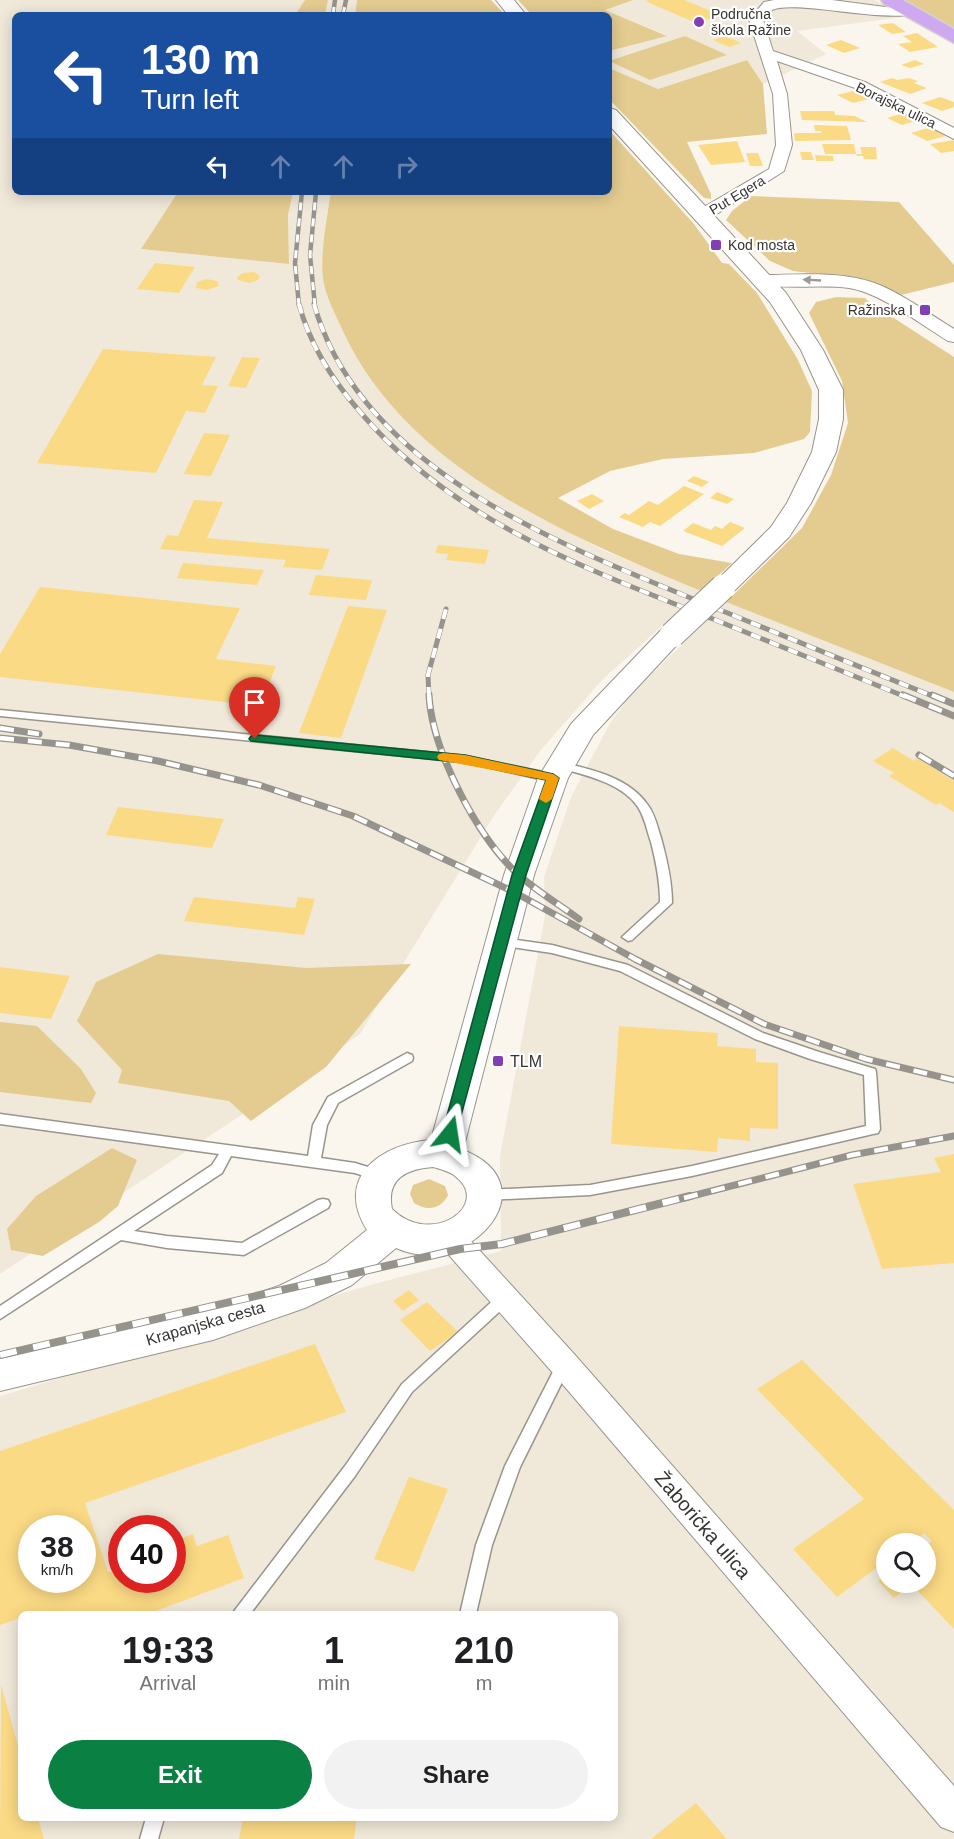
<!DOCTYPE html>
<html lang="en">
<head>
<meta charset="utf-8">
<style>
	body { margin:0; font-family:Helvetica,sans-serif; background:#f2f2f2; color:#202124; height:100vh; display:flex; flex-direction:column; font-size:22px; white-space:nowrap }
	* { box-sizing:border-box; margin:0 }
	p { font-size:20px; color:#757577 }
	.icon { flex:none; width:33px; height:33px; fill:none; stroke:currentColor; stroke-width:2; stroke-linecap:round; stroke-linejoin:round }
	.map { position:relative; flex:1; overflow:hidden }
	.side { position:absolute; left:18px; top:1611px; width:600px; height:210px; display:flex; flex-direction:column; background:#fff; border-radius:9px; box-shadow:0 3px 15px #0003 }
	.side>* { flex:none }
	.top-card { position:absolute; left:12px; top:12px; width:600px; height:183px; border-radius:9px; box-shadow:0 3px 15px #0003; background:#1a4fa0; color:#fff; overflow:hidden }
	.tools { position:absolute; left:876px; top:1533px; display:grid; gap:12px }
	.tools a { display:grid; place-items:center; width:60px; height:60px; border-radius:50%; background:#fff; box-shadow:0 3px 15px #0003; font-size:30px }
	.speed { position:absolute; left:18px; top:1515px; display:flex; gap:12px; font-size:30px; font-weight:700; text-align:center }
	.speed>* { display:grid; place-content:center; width:78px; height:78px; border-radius:50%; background:#fff; box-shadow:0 3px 15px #0003; line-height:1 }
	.speed small { font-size:15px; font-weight:400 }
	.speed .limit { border:9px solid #d22; background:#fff; color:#111 }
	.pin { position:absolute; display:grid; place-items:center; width:51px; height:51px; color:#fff; margin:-62px -26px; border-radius:50% 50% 50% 0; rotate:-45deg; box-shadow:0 0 6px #0007 }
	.pin .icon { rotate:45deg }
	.me { position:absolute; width:66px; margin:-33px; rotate:15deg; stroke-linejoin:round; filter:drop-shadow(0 0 4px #0008) }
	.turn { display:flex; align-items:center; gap:21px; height:126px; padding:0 30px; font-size:27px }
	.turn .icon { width:78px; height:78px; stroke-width:2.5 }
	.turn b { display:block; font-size:42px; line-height:51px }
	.lanes { display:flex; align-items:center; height:57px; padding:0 30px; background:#0003; justify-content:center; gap:30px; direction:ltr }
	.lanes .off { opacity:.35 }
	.eta { display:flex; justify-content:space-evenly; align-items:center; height:102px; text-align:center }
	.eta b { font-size:36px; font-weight:600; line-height:42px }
	.primary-button { display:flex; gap:12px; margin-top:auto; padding:12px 30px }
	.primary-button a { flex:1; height:69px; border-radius:36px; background:#0b8043; color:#fff; font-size:24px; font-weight:600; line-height:69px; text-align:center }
	.primary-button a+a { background:#f2f2f2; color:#202124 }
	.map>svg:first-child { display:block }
	.built { fill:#f0e9d9; fill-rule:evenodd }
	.green { fill:#e4cc91 }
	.building { fill:#fbda85; fill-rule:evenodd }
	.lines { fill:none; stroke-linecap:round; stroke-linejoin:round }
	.service-casing { stroke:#99958c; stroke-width:3 }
	.minor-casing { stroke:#99958c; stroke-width:2 }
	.tertiary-casing { stroke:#99958c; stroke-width:2 }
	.primary-casing { stroke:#d3d3d2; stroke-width:3 }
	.service { fill:#fff; fill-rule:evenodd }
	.minor { fill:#fff; fill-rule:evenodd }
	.tertiary { fill:#fff; fill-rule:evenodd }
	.primary { fill:#cfa9ef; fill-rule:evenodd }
	.rail-far3-casing { stroke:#96938d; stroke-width:4.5 }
	.rail-far2-casing { stroke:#96938d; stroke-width:5 }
	.rail-far1-casing { stroke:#96938d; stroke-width:7 }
	.rail-casing { stroke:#96938d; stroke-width:8 }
	.rail-far3 { stroke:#fff; stroke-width:3; stroke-dasharray:8; stroke-linecap:butt }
	.rail-far2 { stroke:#fff; stroke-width:4; stroke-dasharray:10; stroke-linecap:butt }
	.rail-far1 { stroke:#fff; stroke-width:4.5; stroke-dasharray:14; stroke-linecap:butt }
	.rail { stroke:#fff; stroke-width:6; stroke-dasharray:17; stroke-linecap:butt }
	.tertiary-bridge-casing { stroke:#99958c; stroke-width:27; stroke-linecap:butt }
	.tertiary-bridge { stroke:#fff; stroke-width:25 }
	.oneway { fill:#9b9a98 }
	.route { fill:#0b8043; stroke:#07532c; stroke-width:1.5 }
	.slow { fill:#f59e0b }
	.poi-dot { fill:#813fb3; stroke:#fff; stroke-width:2 }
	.labels { text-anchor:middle; stroke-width:4.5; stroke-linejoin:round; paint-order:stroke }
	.far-poi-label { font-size:14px; fill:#373532; stroke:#fff; text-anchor:start }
	.far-street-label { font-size:14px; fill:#373532; stroke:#fff }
	.poi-label { font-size:16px; fill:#373532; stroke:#fff; text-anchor:start }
	.street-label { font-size:16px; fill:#373532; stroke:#fff }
	.near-street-label { font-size:20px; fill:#373532; stroke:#fff }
</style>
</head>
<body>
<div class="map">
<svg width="954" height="1839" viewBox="0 0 954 1839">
	<rect width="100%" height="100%" fill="#faf6ed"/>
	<g class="built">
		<path d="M0,0H305L295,15H15V192H178L141,249L289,264L288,215L293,192H331L326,221L323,278L333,308L527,511L605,551L701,591L602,680L540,751L495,814L360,1034L249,1110L0,1274Z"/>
		<path d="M328,0H357L355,15H325Z"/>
		<path d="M625,0H875L903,17L797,31L826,54L763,84L747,60L658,89L609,68V51L666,35L605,10Z"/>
		<path d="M726,602L954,692V1839H0V1396L370,1285L501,1251L500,1156L545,916L544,877L571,797L610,723L632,693ZM32,1528H82V1580H32ZM122,1528H172V1580H122ZM886,1544H926V1582H886ZM21,1614H615V1818H21Z"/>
	</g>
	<g class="green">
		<path d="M305,0H328L325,15H295Z"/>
		<path d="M357,0H491L505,15H355Z"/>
		<path d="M518,0H633L605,10L667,36L609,51V15H532Z"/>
		<path d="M905,0H954V29Z"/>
		<path d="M685,36L727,55L650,80L609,61Z"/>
		<path d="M747,60L763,84L767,134L687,142L711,194V199L704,198L609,99V68L658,89Z"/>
		<path d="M609,130L694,224L722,263L729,264L757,293L797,358L812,391L810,432L804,439L754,453L663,459L610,471L558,498L613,529L679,554L732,563L701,591C569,536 405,469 342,329C335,313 325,295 323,278C320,255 327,216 331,192H609Z"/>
		<path d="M178,192H293L288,215L289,264L141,249Z"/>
		<path d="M751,196L899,202L954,265V282L897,296L853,278L793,271L770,261L726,220L732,211Z"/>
		<path d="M836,297L865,298L869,302L954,357V692L726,602L802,528L831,475L848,423L842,381L809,313L816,302Z"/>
		<path d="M158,954L306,968L411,964L326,1067L251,1121L229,1101L118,1083L122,1070L77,1021L96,982Z"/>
		<path d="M0,1022L37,1026L81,1069L96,1093L91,1103L0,1092Z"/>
		<path d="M112,1148L137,1160L118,1206L99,1222L43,1256L11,1250L7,1229L36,1196Z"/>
		<path d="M429,1179L445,1186L448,1195C441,1210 426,1211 414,1203L410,1194L413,1185Z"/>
	</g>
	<g class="building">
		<path d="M650,0H684L721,15L696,23L645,1Z"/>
		<path d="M893,23L906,32L892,34L878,25Z"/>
		<path d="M917,33L938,47L910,52L898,44L912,42L903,36Z"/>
		<path d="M725,36L741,43L729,47L713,40Z"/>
		<path d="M841,40L860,48L844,53L826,45Z"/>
		<path d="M915,60L924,64L910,68L901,65Z"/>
		<path d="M892,78L897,80L909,78L918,81L914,83L927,88L910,94L880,82Z"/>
		<path d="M853,91L869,99L853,103L837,95Z"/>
		<path d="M940,97L954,102V107L942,111L922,103Z"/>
		<path d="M800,111H834L835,115L855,116L867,122L802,120Z"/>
		<path d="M903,113L918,120L902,125L887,118Z"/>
		<path d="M814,125L847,126L851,140L795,141L794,133H822L821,131H815Z"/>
		<path d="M931,127L946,136L927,141L911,133Z"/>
		<path d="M954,140V151L941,153L930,144Z"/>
		<path d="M737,141L745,162L711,165L698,145Z"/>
		<path d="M822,144H854L856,154H825Z"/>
		<path d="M860,147H876L877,159H864L863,156H857L856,154H862Z"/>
		<path d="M800,152H811L814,160H802Z"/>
		<path d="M746,153H758L763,166H750Z"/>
		<path d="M815,155L833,156L834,161H816Z"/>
		<path d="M155,263L195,267L179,293L137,289Z"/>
		<path d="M254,272L260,276L258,280L249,283L238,280L237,277L243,273Z"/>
		<path d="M207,279L217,281L219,286L207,290L196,288L197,282Z"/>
		<path d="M103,349L216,357L202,385L218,386L205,413L186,411L156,473L37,463Z"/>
		<path d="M242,357L260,358L246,388L228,386Z"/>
		<path d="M204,433L230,435L211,476L184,474Z"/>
		<path d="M694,476L709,482L702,487L687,481Z"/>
		<path d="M684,486L704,494L660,526L650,522L643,527L619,517L625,513L629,515L649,501L658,505Z"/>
		<path d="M717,492L734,499L727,504L710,498Z"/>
		<path d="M592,494L604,501L589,509L577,501Z"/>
		<path d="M194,500L223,502L207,538L330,549L322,570L283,567L286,560L160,549L167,535L178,536Z"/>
		<path d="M730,522L745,528L722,546L683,531L693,523L711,530L715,526L722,529Z"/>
		<path d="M438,545L450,546L489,550L485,564L446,560L448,554L435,553Z"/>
		<path d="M183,563L264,570L257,585L177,578Z"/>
		<path d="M316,575L372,580L366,600L309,595Z"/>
		<path d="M40,587L240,608L216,659L276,666L260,706L0,677V654Z"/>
		<path d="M348,606L387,610L341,738L299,733Z"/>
		<path d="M893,748L914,761L917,758L954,781V812L939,803L936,805L889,776L894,773L873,761Z"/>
		<path d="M118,807L224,819L212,848L106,835Z"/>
		<path d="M194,897L295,908L298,897L315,899L304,935L184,921Z"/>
		<path d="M0,967L70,976L51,1019L0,1013Z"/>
		<path d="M619,1026L718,1033L717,1046L756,1049V1062L778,1063V1129L750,1128V1141L718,1138L717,1152L611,1144Z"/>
		<path d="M954,1154V1263L882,1269L853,1184L941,1172L934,1158Z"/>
		<path d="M409,1290L419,1300L403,1311L393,1301Z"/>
		<path d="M427,1302L458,1332L430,1351L400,1320Z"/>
		<path d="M315,1344L346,1412L85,1503L108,1572L122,1567V1580H172V1542L193,1534L197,1546L228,1535L244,1578L148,1614H21V1627L18,1619L0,1625V1451ZM32,1528H82V1580H32Z"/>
		<path d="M802,1360L954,1510V1629L912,1585L894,1598L878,1581L886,1574V1582H926V1546L932,1541L924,1533L911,1544H886V1561L837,1597L793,1549L864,1499L757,1389Z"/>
		<path d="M409,1477L448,1489L414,1572L374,1559Z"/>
		<path d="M1,1684L21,1757V1818H38L44,1839H0Z"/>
		<path d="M696,1803L727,1839H651Z"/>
		<path d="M243,1818H357L354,1839H239Z"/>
	</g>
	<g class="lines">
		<defs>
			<g id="service">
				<path d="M0,710L465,756L553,774L559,778L553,782L465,762L0,716Z"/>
				<path d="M560,762C590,769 628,777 647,804C655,814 657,826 661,838C667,860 672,881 672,903L632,940L628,941L622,937L660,902C660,881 656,862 651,842C647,831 645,818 638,807C621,782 584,775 556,767L554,765Z"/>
				<path d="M502,938L552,945L628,965L763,1033L819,1052L875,1069L876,1072L880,1129L878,1133L873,1134L692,1176L590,1195L486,1200L481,1199L479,1195L481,1191L486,1190L590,1185L692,1166L866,1126L864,1075L810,1059L755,1039L620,971L552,953L498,945L496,942Z"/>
				<path d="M407,1053L412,1055L413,1058L412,1061L338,1103L327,1125L321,1158L355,1163L384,1172L386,1176L384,1180L379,1181L355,1173L231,1156L222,1173L134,1231L167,1236L242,1243L318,1200L323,1199L328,1200L330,1204L328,1208L244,1255L167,1248L121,1240L0,1319V1306L212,1165L219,1154L0,1124V1114L308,1156L313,1125L328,1097Z"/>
				<path d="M505,1292L510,1294L512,1298L510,1302L412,1392L355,1476L250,1614H232L345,1466L402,1384L500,1294Z"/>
				<path d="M564,1358L569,1360L571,1364L520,1467L492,1545L476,1614H460L476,1545L505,1466L559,1360Z"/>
				<path d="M146,1818H164L158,1839H140Z"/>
			</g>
			<g id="minor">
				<path d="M774,0H832L893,8H914L916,11L914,14C880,22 795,0 772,10C769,13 766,17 763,20L773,51L865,82L954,128V139L855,88L777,61L787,94L792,145L784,171L709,219H697L695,215L697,211L769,169L776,145L773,94L749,20L764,2Z"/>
				<path d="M762,275C800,275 847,270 882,286C907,297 931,315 954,329V342L948,341C920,324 881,293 849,288C820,284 783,290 756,284L753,280L756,276Z"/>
				<path d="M450,1225L460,1229L575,1355L954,1786V1832L941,1827L553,1373L440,1245L435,1237L440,1229Z"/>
			</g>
			<g id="tertiary">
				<path d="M496,0H514L526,15H508Z"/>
				<path d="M609,108L616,110L786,293L823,350L843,390V419L836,452L811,503L789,537L732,593L723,595L714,593L710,587L771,527L787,503L812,452L819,419V390L801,350L770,302L609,125Z"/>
				<path d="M672,627L682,629L686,635L593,735L568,778L534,875L463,1150C553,1185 468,1281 396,1248L352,1285L305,1308L213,1340L0,1391V1359L213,1308L279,1286L326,1263L367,1230C334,1178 380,1144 431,1140L504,875L538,778L571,724L662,629ZM433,1167C440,1169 449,1171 455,1176C493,1205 431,1248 392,1209C386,1179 406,1169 433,1167Z"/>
			</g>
			<path id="primary" d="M881,0H903L954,29V43L884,4Z"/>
		</defs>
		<use href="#service" class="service-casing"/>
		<use href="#minor" class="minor-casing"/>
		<use href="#tertiary" class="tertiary-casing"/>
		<use href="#primary" class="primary-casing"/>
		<use href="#service" class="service"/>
		<use href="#minor" class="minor"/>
		<use href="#tertiary" class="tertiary"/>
		<use href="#primary" class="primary"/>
		<defs>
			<g id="rail-far3">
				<path d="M333,15L335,0"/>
				<path d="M343,15L346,0"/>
				<path d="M299,306L295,263L302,192"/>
				<path d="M315,306L310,255L316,192"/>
			</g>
			<g id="rail-far2">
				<path d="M299,304C310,346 333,381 361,413C452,520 586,569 713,619C777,645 842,671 906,697"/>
				<path d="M314,304C361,471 564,546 708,605C784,636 859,667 935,697"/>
				<path d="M429,697L428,675L446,609"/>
			</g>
			<g id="rail-far1">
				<path d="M429,695C432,751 478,839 520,876C538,892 560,905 579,919"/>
				<path d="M903,695L954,716"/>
				<path d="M932,695L954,704"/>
				<path d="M0,728L39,734"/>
				<path d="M0,738L69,745L158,761L259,785L353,816L514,892L635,959L764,1024L866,1059L954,1080"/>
				<path d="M919,755L954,776"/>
				<path d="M684,1198L852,1155L954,1136"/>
			</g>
			<path id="rail" d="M0,1355L460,1249L502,1244L690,1196"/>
		</defs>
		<use href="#rail-far3" class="rail-far3-casing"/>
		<use href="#rail-far2" class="rail-far2-casing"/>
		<use href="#rail-far1" class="rail-far1-casing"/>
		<use href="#rail" class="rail-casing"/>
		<use href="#rail-far3" class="rail-far3"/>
		<use href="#rail-far2" class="rail-far2"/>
		<use href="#rail-far1" class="rail-far1"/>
		<use href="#rail" class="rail"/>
		<defs>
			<path id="tertiary-bridge" d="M672,635L723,587"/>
		</defs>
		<use href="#tertiary-bridge" class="tertiary-bridge-casing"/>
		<use href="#tertiary-bridge" class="tertiary-bridge"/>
	</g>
	<defs><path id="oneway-solid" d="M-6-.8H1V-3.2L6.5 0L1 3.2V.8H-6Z" transform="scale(1.5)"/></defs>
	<use class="oneway" href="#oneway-solid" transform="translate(812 280) rotate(-177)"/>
	<path class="route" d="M255,735L465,755L553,774L559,778L526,875L455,1138H445L442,1134L512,875L546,780L465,763L251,741L249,739L251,736Z"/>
	<path class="slow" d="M443,753L465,755L553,774L559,778L552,799L546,803L539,799L546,780L439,760L437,757L439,754Z"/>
	<g class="poi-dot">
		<circle cx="699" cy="22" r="6"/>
		<rect x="710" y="239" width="12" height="12" rx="3"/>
		<rect x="919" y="304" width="12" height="12" rx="3"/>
		<rect x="492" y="1055" width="12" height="12" rx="3"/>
	</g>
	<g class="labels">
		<g class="far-poi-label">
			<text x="711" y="19">Područna<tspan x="711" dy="16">škola Ražine</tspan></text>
			<text x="728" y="250">Kod mosta</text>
			<text x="913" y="315" text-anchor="end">Ražinska I</text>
		</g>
		<g class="far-street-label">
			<text transform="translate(896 105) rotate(26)" y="5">Borajska ulica</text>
			<text transform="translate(737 195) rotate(-31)" y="5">Put Egera</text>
		</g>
		<g class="poi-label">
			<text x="510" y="1067">TLM</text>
		</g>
		<g class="street-label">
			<text transform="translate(205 1323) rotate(-16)" y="6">Krapanjska cesta</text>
		</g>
		<g class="near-street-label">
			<text transform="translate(703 1525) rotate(49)" y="7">Žaborićka ulica</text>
		</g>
	</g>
</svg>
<div class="tools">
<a><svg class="icon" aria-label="search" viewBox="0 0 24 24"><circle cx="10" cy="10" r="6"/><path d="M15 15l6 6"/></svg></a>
</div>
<div class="speed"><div>38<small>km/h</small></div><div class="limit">40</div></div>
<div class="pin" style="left:255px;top:739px;background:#d93025"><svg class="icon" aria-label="arrive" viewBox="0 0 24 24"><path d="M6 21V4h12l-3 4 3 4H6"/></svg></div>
<svg class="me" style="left:450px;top:1134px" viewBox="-20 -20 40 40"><path d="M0-17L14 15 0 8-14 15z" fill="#0b8043" stroke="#fff" stroke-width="4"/></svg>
<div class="top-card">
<div class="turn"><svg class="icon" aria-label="left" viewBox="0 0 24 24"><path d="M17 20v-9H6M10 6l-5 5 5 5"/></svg><div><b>130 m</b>Turn left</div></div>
<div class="lanes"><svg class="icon" aria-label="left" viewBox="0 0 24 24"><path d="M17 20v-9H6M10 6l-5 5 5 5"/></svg><svg class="icon off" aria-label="ahead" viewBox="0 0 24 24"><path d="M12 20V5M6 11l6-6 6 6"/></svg><svg class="icon off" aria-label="ahead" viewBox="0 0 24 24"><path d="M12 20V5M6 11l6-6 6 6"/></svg><svg class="icon off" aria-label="right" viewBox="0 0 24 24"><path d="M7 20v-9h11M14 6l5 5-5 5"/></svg></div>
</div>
<section class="side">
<div class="eta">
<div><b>19:33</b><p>Arrival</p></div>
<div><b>1</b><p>min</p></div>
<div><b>210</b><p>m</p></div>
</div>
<div class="primary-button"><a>Exit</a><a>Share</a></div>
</section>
</div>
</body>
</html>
